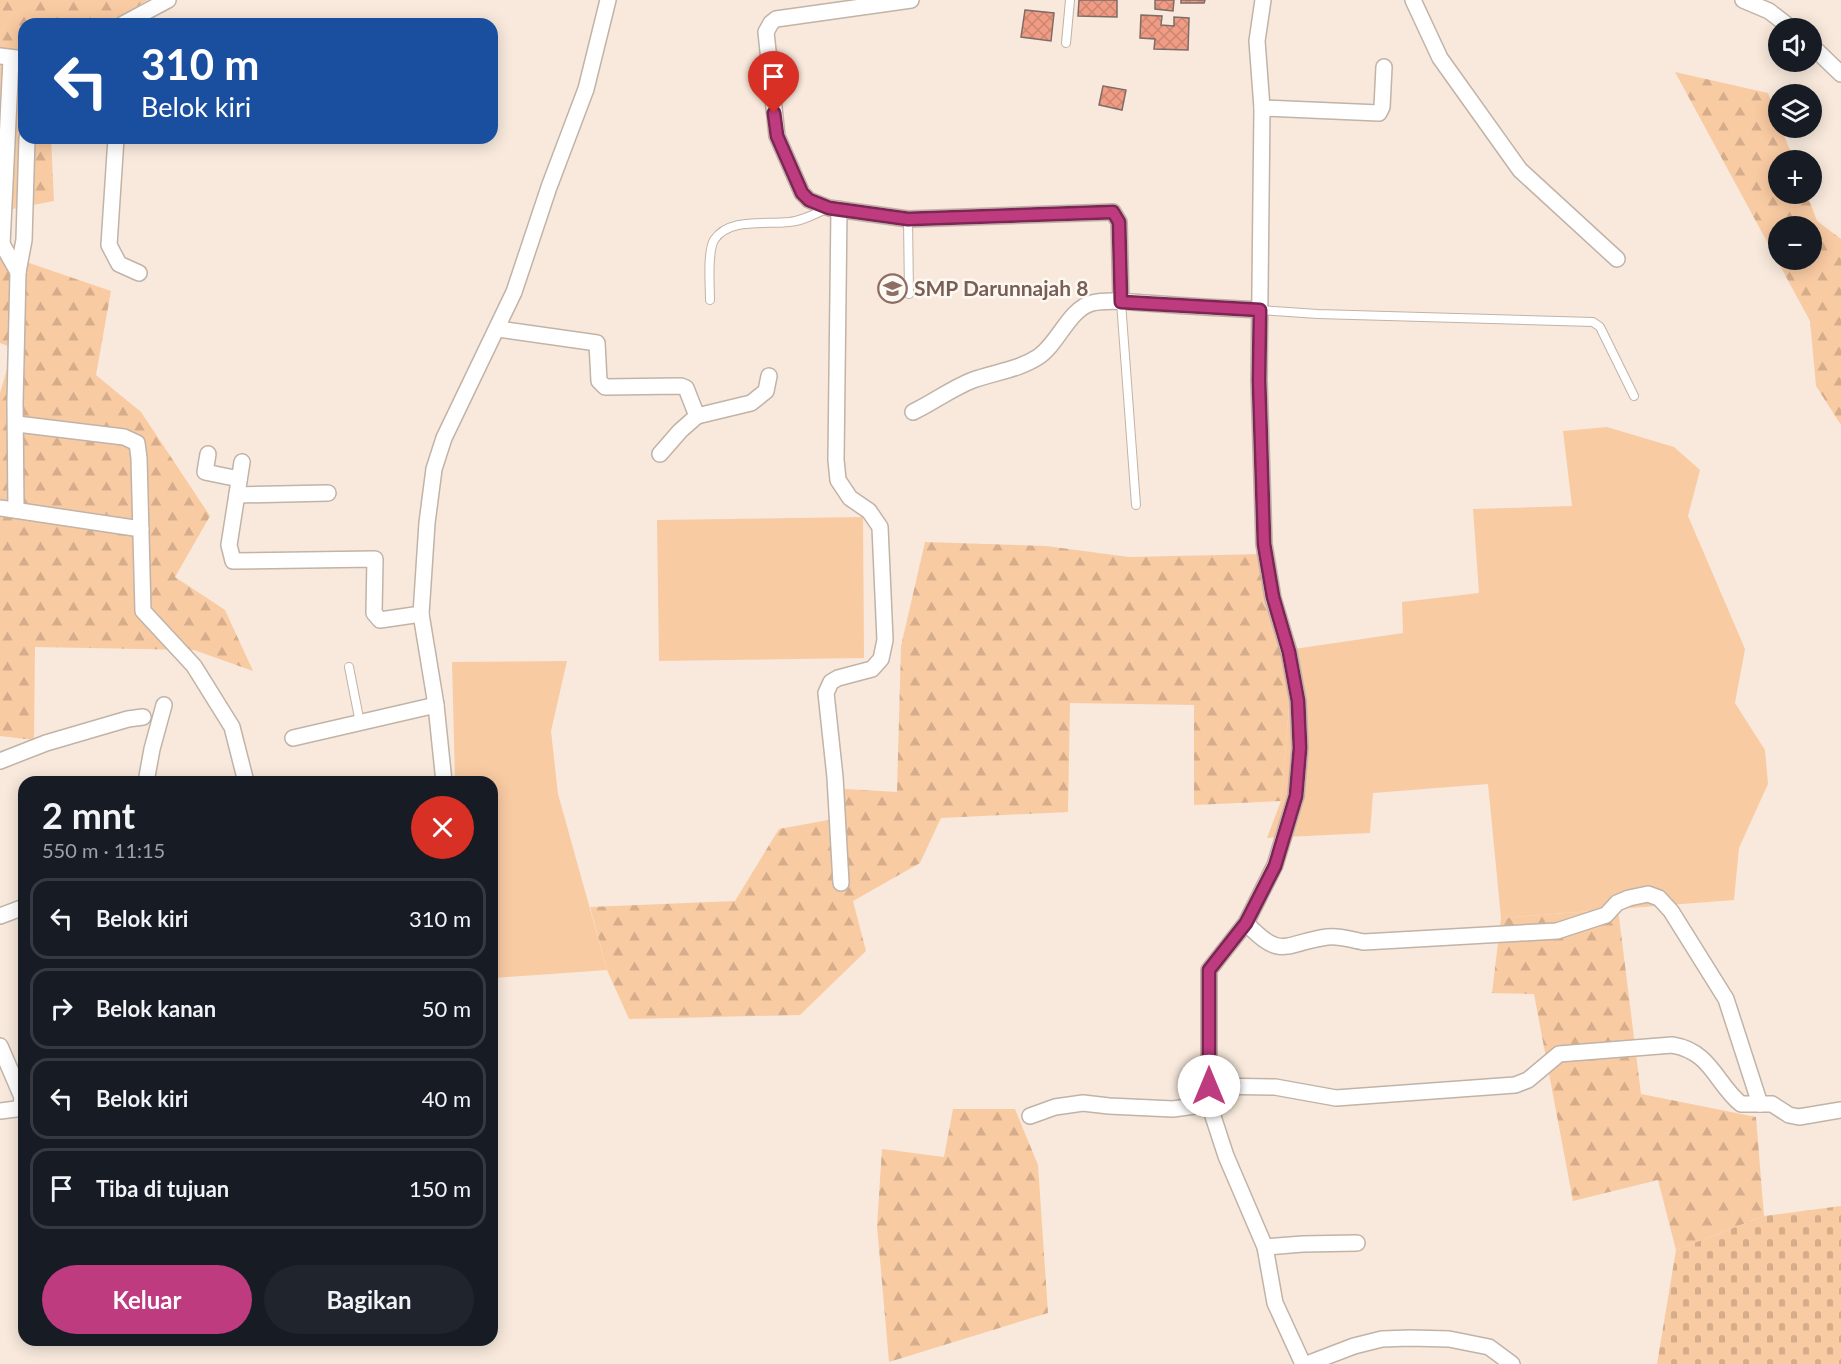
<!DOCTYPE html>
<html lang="id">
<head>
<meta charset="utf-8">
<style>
	body { margin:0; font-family:Lato,sans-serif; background:#20242c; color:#f1f3f6; height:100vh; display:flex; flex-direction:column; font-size:22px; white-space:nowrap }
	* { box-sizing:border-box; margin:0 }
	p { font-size:20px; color:#9ea1a6 }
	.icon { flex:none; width:33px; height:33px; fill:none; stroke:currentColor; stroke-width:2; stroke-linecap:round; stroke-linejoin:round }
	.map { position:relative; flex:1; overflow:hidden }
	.details { position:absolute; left:18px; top:776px; width:480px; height:570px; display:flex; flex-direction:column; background:#171b24; border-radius:18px; box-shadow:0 3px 15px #0003 }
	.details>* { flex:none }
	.top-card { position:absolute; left:18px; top:18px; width:480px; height:126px; border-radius:18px; box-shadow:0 3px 15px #0003; background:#1a4fa0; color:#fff; overflow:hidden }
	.controls { position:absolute; left:1768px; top:18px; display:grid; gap:12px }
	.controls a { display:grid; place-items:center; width:54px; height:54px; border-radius:50%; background:#171b24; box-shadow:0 3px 15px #0003; font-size:30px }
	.pin { position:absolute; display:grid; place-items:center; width:51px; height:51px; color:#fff; margin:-62px -26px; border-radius:50% 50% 50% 0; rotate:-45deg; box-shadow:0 0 6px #0007 }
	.pin .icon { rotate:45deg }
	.me { position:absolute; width:66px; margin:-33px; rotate:0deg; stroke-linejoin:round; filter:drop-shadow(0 0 4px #0008) }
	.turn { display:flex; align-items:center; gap:21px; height:126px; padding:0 24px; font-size:27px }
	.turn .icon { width:78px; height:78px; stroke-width:2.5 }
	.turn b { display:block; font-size:42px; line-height:51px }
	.round { display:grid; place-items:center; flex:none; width:63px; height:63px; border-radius:32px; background:#20242c }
	.headline { display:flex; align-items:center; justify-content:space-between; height:102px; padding:0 24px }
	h1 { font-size:36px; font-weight:700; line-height:45px }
	.button { display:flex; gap:12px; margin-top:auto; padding:12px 24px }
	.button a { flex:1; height:69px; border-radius:36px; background:#bf3b7f; color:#fff; font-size:24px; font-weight:700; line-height:69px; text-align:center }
	.button a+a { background:#20242c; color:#f1f3f6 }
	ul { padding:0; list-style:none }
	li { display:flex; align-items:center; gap:18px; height:81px; margin:0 12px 9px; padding:0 12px; border:3px solid #363941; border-radius:18px }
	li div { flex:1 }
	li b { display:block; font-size:22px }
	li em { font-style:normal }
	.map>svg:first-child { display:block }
	.green { fill:#f9cba3 }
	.forest { fill:url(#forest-firs); fill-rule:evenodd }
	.cemetery { fill:url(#cemetery-stones) }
	.building { fill:url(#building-cross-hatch); stroke:#7e6c67; stroke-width:1.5 }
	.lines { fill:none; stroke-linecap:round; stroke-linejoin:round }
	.lane-casing { stroke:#c1b3a7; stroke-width:10 }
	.street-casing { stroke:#c1b3a7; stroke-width:18 }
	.lane { stroke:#fff; stroke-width:8 }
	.street { stroke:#fff; stroke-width:15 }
	.route-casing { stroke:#7c2653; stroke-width:15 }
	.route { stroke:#bf3b7f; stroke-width:10 }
	.labels { text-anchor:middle; stroke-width:5; stroke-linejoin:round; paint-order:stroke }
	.education-label { font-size:21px; font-weight:bold; fill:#785e54; stroke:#fef8f3; text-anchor:start }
</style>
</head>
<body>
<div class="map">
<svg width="1841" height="1364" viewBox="0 0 1841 1364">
	<defs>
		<pattern id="forest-firs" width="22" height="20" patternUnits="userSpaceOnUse" patternTransform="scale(1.5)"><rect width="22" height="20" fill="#f9cba3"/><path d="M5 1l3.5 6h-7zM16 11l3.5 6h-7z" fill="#d5ad8b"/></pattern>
		<pattern id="cemetery-stones" width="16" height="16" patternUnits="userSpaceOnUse" patternTransform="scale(1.5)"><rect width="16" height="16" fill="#f9cba3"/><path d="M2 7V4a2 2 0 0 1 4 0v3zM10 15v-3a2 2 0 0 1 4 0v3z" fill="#d5ad8b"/></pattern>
		<pattern id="building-cross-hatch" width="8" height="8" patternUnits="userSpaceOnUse" patternTransform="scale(1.5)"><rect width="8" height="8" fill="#f09b83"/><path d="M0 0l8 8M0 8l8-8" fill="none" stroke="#cd8470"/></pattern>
	</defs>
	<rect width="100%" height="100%" fill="#f8e9dc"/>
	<g class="green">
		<path d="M1607,427L1674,447L1700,470L1688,516L1745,649L1735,703L1765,750L1768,784L1739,848L1734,900L1501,918L1488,784L1373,793L1370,833L1267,838L1281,801L1294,649L1403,633L1402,602L1479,593L1473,509L1572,506L1563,431Z"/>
		<path d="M863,517L864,658L659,661L657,520Z"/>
		<path d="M567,661L551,731L558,794L607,970L492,978V782L455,781L452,662Z"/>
	</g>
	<g class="forest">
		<path d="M0,0H148L108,24H24V138H51L54,201L2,211L0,218Z"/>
		<path d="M1675,72L1768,93L1779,122V128H1781L1794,160H1779V194H1807L1817,221L1841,239V425L1816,386L1810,321ZM1812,226V260H1779V226Z"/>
		<path d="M0,253L111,291L96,375L141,412L210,516L175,577L225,610L253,671L194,650L35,647L34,740L0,736V393L13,348L0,343Z"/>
		<path d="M925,542L1046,546L1129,557L1262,554L1294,649L1281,801L1194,805V705L1070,703L1068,812L941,818L920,863L853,901L866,951L800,1015L629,1019L607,970L590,907L735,901L779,829L839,818L845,789L897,792L901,646Z"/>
		<path d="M1618,909L1641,1094L1756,1117L1764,1216L1676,1250L1658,1180L1573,1201L1534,994L1492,993L1501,918Z"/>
		<path d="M953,1109H1015L1038,1165L1048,1313L889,1362L877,1226L882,1149L944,1157Z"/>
	</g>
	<path class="cemetery" d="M1841,1206V1364H1657L1676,1250L1764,1216Z"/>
	<g class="building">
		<path d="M1079,0H1117V17L1078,16Z"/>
		<path d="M1155,0H1174L1173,11L1155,9Z"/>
		<path d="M1181,0H1205L1204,3H1181Z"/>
		<path d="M1025,10L1054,13L1051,41L1021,37Z"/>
		<path d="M1141,15L1162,16L1161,25L1174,26V17L1189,18L1188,50L1154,49L1155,39L1140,38Z"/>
		<path d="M1103,86L1126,90L1122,110L1099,105Z"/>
	</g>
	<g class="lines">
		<defs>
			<g id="lane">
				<path d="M1066,43L1070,0"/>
				<path d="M908,219L909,294"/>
				<path d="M710,300C710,285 707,253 714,240C729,217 766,225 789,222C802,221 815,214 828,208"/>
				<path d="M1121,302L1136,505"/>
				<path d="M1260,310L1318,314L1593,322L1600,327L1634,396"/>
				<path d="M349,667L360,723"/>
			</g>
			<g id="street">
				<path d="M911,0L776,19L771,23L766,32L777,136L802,193L809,200L829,208L908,219L1113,212L1119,222L1121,302"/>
				<path d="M1263,0L1257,41L1262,108L1259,380L1264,544L1273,598L1289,652L1298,701L1300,748L1296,796L1275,865L1246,923L1209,970V1104L1226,1156L1265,1247L1275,1303L1303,1364"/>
				<path d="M1413,0L1440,58L1520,170L1617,259"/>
				<path d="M1743,0L1769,11L1791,28"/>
				<path d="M123,24L168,0"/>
				<path d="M1812,46L1841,74"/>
				<path d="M0,56L24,59"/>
				<path d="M11,59L2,244L18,272"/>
				<path d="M1262,108L1379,113L1382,107L1384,67"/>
				<path d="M116,138L109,245L119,264L139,273"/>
				<path d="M839,209L836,460L838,480L850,498L869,511L880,527L885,640L881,659L872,669L838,678L831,682L826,693L835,777L841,883"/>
				<path d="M498,329L597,343L599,381L605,387L681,386L686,388L697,416L680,431L660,454"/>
				<path d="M913,412C934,402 952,388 973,380C995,372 1018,370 1038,357C1058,344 1069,309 1092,303C1108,299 1129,302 1146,303C1184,306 1222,308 1260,310"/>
				<path d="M697,416L751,403L766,391L769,376"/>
				<path d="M17,424L124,437L137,443L139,458L143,611L194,666L232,727L246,782"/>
				<path d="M208,454L205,472L239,479"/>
				<path d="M242,462L229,545L233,561L375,559L374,613L380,620L421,614"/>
				<path d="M237,495L328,493"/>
				<path d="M0,508L141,529"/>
				<path d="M16,510L15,403L18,272L24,240L27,138"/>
				<path d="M293,738L436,705"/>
				<path d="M0,761L46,743L128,719L143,717"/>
				<path d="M146,782L152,749L164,705"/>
				<path d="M444,782L436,705L421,614L427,523L434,469L444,438L514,292L549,187L586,89L608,0"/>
				<path d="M0,916L24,907"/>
				<path d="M1246,923C1282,961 1284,943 1327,937C1340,935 1351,940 1364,942L1557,931L1606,915L1617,903L1629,898L1648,894L1659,898L1671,911L1726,999L1760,1104"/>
				<path d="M0,1046L22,1097L21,1106L16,1109L0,1111"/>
				<path d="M1209,1086L1275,1087L1336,1098L1515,1085L1528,1080L1559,1054L1672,1045C1711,1051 1716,1084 1741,1104H1772L1789,1115L1799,1117L1841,1110"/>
				<path d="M1030,1116L1055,1107L1083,1103L1109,1106L1173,1109L1209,1104"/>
				<path d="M1265,1247L1303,1244L1357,1243"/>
				<path d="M1307,1364L1354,1346L1382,1339L1410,1338L1449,1339L1489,1347L1512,1364"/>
			</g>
		</defs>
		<use href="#lane" class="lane-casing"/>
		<use href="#street" class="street-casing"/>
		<use href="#lane" class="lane"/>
		<use href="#street" class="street"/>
	</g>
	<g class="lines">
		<defs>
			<path id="route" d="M774,113L777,136L802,193L809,200L829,208L908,219L1113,212L1119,222L1121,302L1260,310L1259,380L1264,544L1273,597L1289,652L1298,701L1300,748L1296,796L1275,866L1246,923L1209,970V1086"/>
		</defs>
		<use href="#route" class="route-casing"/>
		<use href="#route" class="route"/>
	</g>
	<defs>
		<symbol id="school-ring" viewBox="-11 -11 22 22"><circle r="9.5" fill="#fef8f3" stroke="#8d6e63" stroke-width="1.5"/><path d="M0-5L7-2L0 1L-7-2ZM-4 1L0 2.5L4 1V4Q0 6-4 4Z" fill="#8d6e63"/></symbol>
	</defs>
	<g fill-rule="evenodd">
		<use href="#school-ring" x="876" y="272" width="33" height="33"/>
	</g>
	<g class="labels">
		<g class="education-label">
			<text x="914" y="296">SMP Darunnajah 8</text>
		</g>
	</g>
</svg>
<div class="controls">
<a><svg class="icon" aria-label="sound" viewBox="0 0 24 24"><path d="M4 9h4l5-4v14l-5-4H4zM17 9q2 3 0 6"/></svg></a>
<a><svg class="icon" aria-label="layers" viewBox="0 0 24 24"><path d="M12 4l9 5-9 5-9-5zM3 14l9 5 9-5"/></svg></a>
<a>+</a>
<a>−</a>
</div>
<div class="pin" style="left:774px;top:113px;background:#d93025"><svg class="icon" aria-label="arrive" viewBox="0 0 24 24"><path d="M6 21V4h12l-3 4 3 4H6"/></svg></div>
<svg class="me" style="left:1209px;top:1086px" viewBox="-20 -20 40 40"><circle r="19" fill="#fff"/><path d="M0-13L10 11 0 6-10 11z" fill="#bf3b7f"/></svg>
<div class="top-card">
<div class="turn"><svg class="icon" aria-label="left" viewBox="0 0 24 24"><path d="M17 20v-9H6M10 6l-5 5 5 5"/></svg><div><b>310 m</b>Belok kiri</div></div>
</div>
<section class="details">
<div class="headline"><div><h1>2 mnt</h1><p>550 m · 11:15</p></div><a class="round" style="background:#d93025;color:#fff"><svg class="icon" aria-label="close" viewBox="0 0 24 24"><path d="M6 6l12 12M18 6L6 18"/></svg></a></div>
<ul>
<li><svg class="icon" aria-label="left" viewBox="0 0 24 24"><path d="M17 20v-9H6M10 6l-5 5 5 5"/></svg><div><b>Belok kiri</b></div><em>310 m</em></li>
<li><svg class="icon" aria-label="right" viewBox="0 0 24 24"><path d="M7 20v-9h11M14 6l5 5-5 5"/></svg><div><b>Belok kanan</b></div><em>50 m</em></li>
<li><svg class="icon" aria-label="left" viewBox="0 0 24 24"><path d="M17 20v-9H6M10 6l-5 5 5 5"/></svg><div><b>Belok kiri</b></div><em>40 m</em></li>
<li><svg class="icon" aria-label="arrive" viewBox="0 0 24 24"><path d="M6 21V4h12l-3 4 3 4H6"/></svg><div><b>Tiba di tujuan</b></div><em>150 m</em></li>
</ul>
<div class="button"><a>Keluar</a><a>Bagikan</a></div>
</section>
</div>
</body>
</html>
